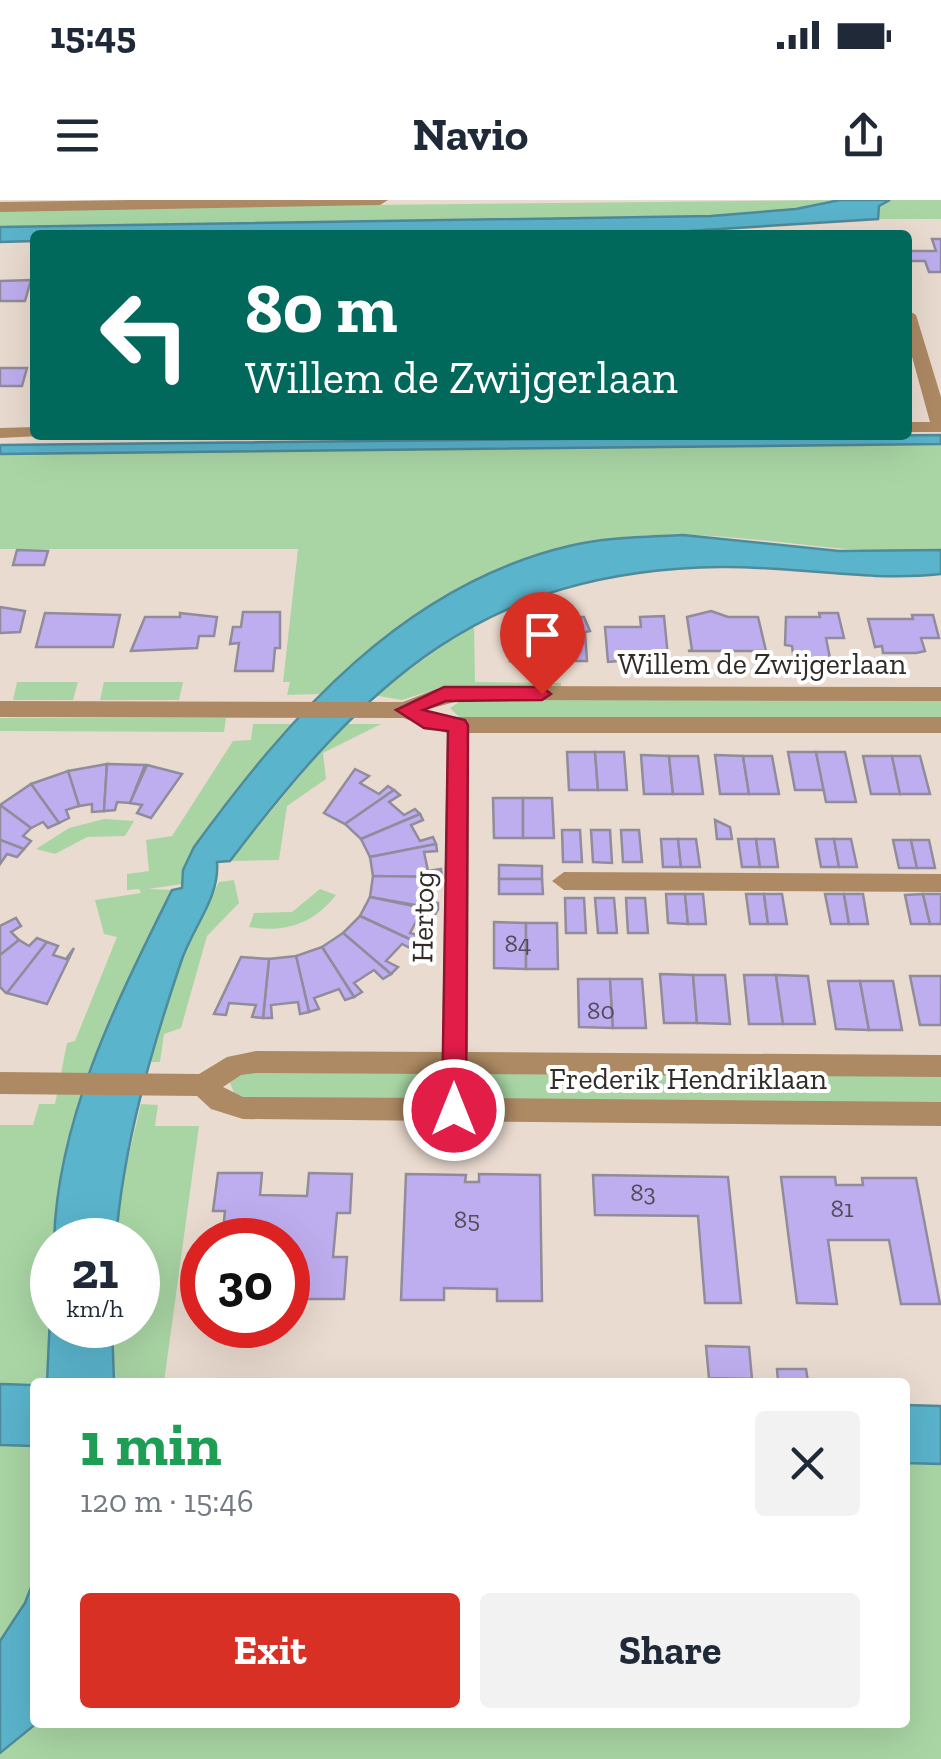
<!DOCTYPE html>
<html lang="en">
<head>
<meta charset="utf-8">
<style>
	body { margin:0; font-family:"Zilla Slab",serif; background:#f2f2f3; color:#1f2937; height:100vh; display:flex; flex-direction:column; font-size:38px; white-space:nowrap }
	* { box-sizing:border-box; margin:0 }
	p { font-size:32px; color:#747a83 }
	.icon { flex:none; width:55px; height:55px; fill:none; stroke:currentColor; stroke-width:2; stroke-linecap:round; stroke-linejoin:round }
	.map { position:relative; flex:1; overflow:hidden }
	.details { position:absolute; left:30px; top:1178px; width:880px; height:350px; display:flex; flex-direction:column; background:#fff; border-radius:10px; box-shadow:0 10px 40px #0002 }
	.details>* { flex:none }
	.hud { position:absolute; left:30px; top:30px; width:882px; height:210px; border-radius:10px; box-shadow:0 10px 40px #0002; background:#00695c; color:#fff; overflow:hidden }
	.speed { position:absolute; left:30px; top:1018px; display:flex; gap:20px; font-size:50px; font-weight:700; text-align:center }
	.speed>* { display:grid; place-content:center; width:130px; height:130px; border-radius:50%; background:#fff; box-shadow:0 10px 40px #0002; line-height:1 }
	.speed small { font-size:25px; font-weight:400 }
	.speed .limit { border:15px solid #d22; background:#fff; color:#111 }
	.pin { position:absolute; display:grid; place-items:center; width:85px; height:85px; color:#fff; margin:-102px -42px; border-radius:50% 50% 50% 0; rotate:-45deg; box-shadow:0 0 10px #0007 }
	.pin .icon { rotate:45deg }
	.me { position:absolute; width:110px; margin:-55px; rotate:0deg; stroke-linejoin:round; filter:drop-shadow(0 0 8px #0008) }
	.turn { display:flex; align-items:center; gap:35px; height:210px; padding:0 50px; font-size:45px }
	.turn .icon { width:130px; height:130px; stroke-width:2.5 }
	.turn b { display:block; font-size:70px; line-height:85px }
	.round { display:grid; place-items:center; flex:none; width:105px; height:105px; border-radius:10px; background:#f2f2f3 }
	.summary { display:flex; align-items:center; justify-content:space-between; height:170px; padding:0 50px }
	h1 { font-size:60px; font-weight:800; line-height:75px; color:#1e9e55 }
	.button { display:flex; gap:20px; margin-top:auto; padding:20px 50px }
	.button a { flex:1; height:115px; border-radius:10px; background:#d93025; color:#fff; font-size:40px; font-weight:800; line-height:115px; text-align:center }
	.button a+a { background:#f2f2f3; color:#1f2937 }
	.status { display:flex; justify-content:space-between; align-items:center; height:70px; padding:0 50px; background:#fff; direction:ltr }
	.status svg { height:28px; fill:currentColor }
	header { display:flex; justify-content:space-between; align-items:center; height:130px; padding:0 50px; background:#fff; font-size:45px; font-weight:800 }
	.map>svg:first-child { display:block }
	.green { fill:#a9d5a4 }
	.water { fill:#5ab4cc; stroke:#4e8b9b; stroke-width:2.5 }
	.building { fill:#bfaeef; stroke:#908c9b; stroke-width:2.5 }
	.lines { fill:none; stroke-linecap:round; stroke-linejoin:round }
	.minor { fill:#ae8a64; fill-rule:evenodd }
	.route { fill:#e11d48; stroke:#92132f; stroke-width:2.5 }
	.labels { text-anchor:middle; stroke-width:8; stroke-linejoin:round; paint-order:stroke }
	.number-label { font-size:25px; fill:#544c5a }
	.street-label { font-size:30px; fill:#312c28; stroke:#fff }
</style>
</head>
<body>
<div class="status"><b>15:45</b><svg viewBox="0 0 49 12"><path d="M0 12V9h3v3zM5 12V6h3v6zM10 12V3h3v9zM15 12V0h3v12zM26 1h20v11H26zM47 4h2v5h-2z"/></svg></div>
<header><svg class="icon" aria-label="menu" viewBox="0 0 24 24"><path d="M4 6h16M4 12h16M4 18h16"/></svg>Navio<svg class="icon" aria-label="share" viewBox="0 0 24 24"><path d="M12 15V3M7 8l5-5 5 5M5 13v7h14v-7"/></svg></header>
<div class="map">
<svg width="941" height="1559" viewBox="0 0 941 1559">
	<rect width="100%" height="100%" fill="#eadbd0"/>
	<g class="green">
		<path d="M840,0L796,9L711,16L0,27V9Z"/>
		<path d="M890,0H941V19H878L879,6Z"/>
		<path d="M941,244V350C853,357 769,336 681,335C539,334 419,393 321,494L287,495L290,482H283L298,349H0V254Z"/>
		<path d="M474,424L475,482L561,483V488H439L402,500L373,495Z"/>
		<path d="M17,482H78L73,500H13Z"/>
		<path d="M104,482H183L179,500H100Z"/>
		<path d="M462,500H941V519H461L450,508Z"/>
		<path d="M0,518H226L224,532L0,531Z"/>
		<path d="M253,524H294C265,558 184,641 182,684L148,689L172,690L102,843L54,1021L48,1182L0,1184V925H33L39,904H55L67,843L75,841L117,737L104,734L95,700L141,693L139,689L127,690V674L149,671L146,640L172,636L233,541L251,540Z"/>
		<path d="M343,524H381L323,553L326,579L287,606L279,660L230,661Z"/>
		<path d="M104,619L134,621L125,636L87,637L55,654L36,649L69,628Z"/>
		<path d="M234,680L239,703L207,736L181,828L164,834L160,862H150L183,755L219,682Z"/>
		<path d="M320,689L336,695C313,724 285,733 249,727L254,713L292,712Z"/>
		<path d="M240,872H423L434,877L437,887L423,900L243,898L235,895L230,883Z"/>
		<path d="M485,874L941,876V904L491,901L477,889Z"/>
		<path d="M141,904L158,905L155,926H199L164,1182H114L112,1125H138V1040H116L119,997Z"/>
		<path d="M0,1218L35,1219V1522H905V1244L941,1245V1559H0Z"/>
	</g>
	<g class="water">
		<path d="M840,0H890L879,6L878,19L657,33L35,35V41L0,42V27L711,16L796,9Z"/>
		<path d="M941,235V244L0,254V245Z"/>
		<path d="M683,335L839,351L941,350V374C867,382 795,366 721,367C483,370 367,481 230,661L217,662C220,698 192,728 181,762C151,851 123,946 116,1040H54C58,916 118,799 172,690L182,688L183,670L194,647C290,515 404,385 569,346C606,337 645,337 683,335Z"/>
		<path d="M52,1073V1125H112L114,1182H47Z"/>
		<path d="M0,1184L35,1185V1246L0,1245Z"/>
		<path d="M905,1205L941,1206V1264L905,1263Z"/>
		<path d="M35,1377L37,1523L0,1553V1441L25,1403Z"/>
	</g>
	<g class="building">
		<path d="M932,39H941V72H929L925,61H911L908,51H936Z"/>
		<path d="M31,80L25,101H0V81Z"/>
		<path d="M0,168H27L22,186H0Z"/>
		<path d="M17,350L48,351L44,365H13Z"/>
		<path d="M0,407L25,411L20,432L0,433Z"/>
		<path d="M711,411L728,417H758L766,451H688L692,450L687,417Z"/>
		<path d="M243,412H280V448H275L273,471H235L239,443L230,444L233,427H241Z"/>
		<path d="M45,413L120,415L113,447H36Z"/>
		<path d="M180,413L217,417L214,436H199L197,448L131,451L145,417H180Z"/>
		<path d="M819,413H838L844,438H826L830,458L794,461L792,446L785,445L786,417H820Z"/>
		<path d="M912,415H933L939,438H921L925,451L916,453H883L882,446L875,447L868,419H913Z"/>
		<path d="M664,416L668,457L608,462L605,427H641L640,417Z"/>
		<path d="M508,417H584L590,431L585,432L587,461H510V445L502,432L508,430Z"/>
		<path d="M567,552H595L598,590H569Z"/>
		<path d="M595,552H624L627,590H598Z"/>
		<path d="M788,552H816L824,590H795Z"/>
		<path d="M816,552H845L856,602H826Z"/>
		<path d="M641,555L669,556L673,594H644Z"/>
		<path d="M715,555L743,556L749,594H720Z"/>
		<path d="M669,556H698L703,594H673Z"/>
		<path d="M743,556H772L779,594H749Z"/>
		<path d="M863,556H892L900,594H871Z"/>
		<path d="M892,556H920L930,594H900Z"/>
		<path d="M107,564L104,611L92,612V604L79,606L68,571Z"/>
		<path d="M107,564L145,565L130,603L117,602L115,610L104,611Z"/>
		<path d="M147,565L182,574L151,618L137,613L142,605L130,603Z"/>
		<path d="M355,569L369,576L360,583L379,594L388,586L394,590L345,624L324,613Z"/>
		<path d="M68,571L79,606L66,610L69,618L59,623L31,584Z"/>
		<path d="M31,584L59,623L48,628L43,622L31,628L0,605Z"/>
		<path d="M394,590L400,595L389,602L404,615L415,609L420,614L361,639L345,624Z"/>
		<path d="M493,598H523V638H494Z"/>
		<path d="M523,598H552L554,638H523Z"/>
		<path d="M0,605L31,628L23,636L31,641L24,649L0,640Z"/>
		<path d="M420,614L423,620L411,625L420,641L433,637L436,644L370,657L361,639Z"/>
		<path d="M715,620L730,627L732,639H717Z"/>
		<path d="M562,630H580L582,662H563Z"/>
		<path d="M591,630H610L612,663L593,662Z"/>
		<path d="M621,630H639L642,662H623Z"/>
		<path d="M661,639H678L681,667H663Z"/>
		<path d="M678,639H696L700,667H681Z"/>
		<path d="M738,639H756L760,667H742Z"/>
		<path d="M756,639H774L778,667H760Z"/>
		<path d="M816,639H834L839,667H821Z"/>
		<path d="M834,639H851L857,667H839Z"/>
		<path d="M0,640L24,649L17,657L7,654L0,664Z"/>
		<path d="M893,640H911L917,668H899Z"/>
		<path d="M911,640H929L935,668H917Z"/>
		<path d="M436,644L437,651L424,652L428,671L441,669L442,677L373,676L370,657Z"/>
		<path d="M499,665L542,666V679H499Z"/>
		<path d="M373,676L442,677L441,684L427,683L424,702L438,703V709L370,697Z"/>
		<path d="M499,679H542L543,694H499Z"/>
		<path d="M666,694H685L688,724L668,723Z"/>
		<path d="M685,694H703L706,724H688Z"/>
		<path d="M746,694H764L768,724H750Z"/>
		<path d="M764,694H782L787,724H768Z"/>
		<path d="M825,694H844L849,724H831Z"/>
		<path d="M844,694H863L868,724H849Z"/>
		<path d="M923,694L930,724H911L905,695Z"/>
		<path d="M923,694H941V724H930Z"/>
		<path d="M370,697L437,711L433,718L420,714L410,733L424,737L420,744L360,716Z"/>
		<path d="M565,698H584L586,733H566Z"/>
		<path d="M595,698H614L617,733H598Z"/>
		<path d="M626,698H645L648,733H628Z"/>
		<path d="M360,716L420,744L414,750L402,744L386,761L398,767L391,774L343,733Z"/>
		<path d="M16,718L21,726L11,732L19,740L0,755V726Z"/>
		<path d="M494,722L526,723V769L494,768Z"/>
		<path d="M526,723H557L558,769H526Z"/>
		<path d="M343,733L391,774L383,779L374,770L354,783L362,792L354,797L322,747Z"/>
		<path d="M37,738L47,742L7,793H6L0,787V755L19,740L29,746Z"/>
		<path d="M47,742L58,746L53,755L66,759L74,748L47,804L7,793Z"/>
		<path d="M322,747L354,797L345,800L339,789L314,798L319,809L309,812L296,756Z"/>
		<path d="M296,756L309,812L300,814L298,802L271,805L272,818H263L269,759Z"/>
		<path d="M241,757L269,759L263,818L252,817L256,805L229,803L226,815L214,814Z"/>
		<path d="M660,774L693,775L697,823H664Z"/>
		<path d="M693,775H725L730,824L697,823Z"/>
		<path d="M744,775H776L783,824H749Z"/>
		<path d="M776,775L808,776L815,824H783Z"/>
		<path d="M910,776H941V825H920Z"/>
		<path d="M578,779H610L613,828L579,827Z"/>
		<path d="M610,779H642L646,828H613Z"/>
		<path d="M828,781H860L869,830L836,829Z"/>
		<path d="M860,781H893L902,830H869Z"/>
		<path d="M218,973H262L260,995L307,996L309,973L352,974L350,1013H337L333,1057H347L344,1099H296L297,1090H288V1040H222L225,1011H213Z"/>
		<path d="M406,974L466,975L465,982H479V974L540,975L542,1101H497V1089L444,1088V1100H401Z"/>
		<path d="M593,975L728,977L741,1103H705L698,1016L595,1015Z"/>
		<path d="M781,977H835L836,985H863L862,978H916L940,1104H901L889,1040H828L837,1104L797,1103Z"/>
		<path d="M706,1146L749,1147L752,1179L709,1178Z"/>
		<path d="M777,1169H806L808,1182H778Z"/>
	</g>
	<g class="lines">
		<g class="minor">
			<path d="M130,0H388L380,5L0,12V2Z"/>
			<path d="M908,110L916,115L941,197V232H908V222H930L908,142Z"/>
			<path d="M35,227V235L41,236L0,238V228Z"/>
			<path d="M462,486L941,487V501L462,500L425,510L443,517H941V533H469L468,852L941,855V877L467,874V898L941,902V926L243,919L211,909L197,896L0,894V872L199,874L227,857L256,851L442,852L447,533L403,518L0,517V501L403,502L436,489ZM256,873L441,874V898L243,897L223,887L241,875Z"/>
			<path d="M564,672L941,674V692L564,690L552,681Z"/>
		</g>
	</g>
	<path class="route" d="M444,487H542L551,494L542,500L446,501L423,510L465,520L468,525L466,910L454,921L442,910L448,531L424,528L396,510Z"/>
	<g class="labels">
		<g class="number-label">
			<text x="518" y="752">84</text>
			<text x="601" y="819">80</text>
			<text x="643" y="1001">83</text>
			<text x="842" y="1017">81</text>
			<text x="467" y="1028">85</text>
		</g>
		<g class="street-label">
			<text x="762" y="474">Willem de Zwijgerlaan</text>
			<text transform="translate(423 717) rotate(-89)" y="10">Hertog</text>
			<text x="688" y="889">Frederik Hendriklaan</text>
		</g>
	</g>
</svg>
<div class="speed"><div>21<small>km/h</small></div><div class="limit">30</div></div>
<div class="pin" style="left:542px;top:494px;background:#d93025"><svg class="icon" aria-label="arrive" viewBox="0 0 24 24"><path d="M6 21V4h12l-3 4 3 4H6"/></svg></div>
<svg class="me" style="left:454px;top:910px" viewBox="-20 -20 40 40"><circle r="17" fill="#e11d48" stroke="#fff" stroke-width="3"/><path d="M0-11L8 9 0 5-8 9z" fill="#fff"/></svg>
<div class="hud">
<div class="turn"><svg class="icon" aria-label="left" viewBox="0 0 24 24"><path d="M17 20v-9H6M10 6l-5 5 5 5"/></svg><div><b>80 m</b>Willem de Zwijgerlaan</div></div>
</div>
<section class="details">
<div class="summary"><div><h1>1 min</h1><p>120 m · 15:46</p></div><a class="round"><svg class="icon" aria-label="close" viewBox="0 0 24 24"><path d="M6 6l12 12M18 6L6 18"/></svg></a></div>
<div class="button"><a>Exit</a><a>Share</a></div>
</section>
</div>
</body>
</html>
